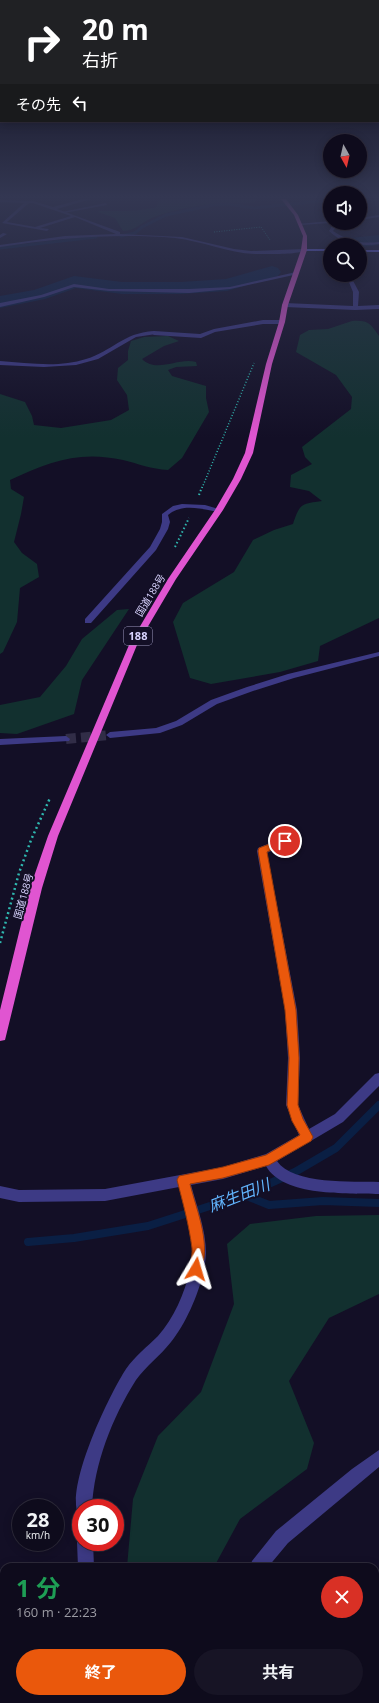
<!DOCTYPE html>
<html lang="ja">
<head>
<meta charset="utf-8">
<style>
	body { margin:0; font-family:"Open Sans","Noto Sans JP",sans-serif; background:#171425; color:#f1f3f6; height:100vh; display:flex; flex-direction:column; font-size:15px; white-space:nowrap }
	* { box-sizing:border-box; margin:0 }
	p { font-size:13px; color:#9b9ba3 }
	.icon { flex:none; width:22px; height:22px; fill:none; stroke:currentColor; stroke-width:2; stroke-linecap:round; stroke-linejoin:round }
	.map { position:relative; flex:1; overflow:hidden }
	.details { position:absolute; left:0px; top:1563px; width:379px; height:140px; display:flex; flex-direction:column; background:#0e0b1c; border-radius:12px 12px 0 0; box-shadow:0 2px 10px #0003,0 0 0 1px #2e2b3b }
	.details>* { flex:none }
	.top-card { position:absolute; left:0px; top:0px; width:379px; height:122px; box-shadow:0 2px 10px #0003,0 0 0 1px #2e2b3b; background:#202124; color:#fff; overflow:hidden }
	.needle { width:26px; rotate:172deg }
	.buttons { position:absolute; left:323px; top:134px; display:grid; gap:8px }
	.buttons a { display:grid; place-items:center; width:44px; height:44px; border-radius:50%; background:#0e0b1c; box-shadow:0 2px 10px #0003,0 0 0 1px #2e2b3b; font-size:20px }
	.speed { position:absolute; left:12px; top:1499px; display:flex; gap:8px; font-size:20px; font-weight:700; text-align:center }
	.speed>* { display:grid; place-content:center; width:52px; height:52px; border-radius:50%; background:#0e0b1c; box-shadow:0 2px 10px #0003,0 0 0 1px #2e2b3b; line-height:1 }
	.speed small { font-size:10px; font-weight:400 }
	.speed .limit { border:6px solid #d22; background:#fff; color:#111 }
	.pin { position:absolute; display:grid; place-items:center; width:34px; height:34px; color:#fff; margin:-17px; border:2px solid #fff; border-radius:50%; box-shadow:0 1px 4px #0007 }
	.me { position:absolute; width:44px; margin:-22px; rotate:7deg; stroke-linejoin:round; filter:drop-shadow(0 0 3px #0008) }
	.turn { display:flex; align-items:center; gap:14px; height:84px; padding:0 16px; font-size:18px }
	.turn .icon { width:52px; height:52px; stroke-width:2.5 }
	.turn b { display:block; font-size:28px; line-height:34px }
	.then { display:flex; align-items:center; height:38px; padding:0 16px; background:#0003; gap:8px; font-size:15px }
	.round { display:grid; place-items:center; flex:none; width:42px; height:42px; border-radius:21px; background:#171425 }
	.overview { display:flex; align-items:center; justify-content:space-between; height:68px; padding:0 16px }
	h1 { font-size:24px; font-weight:700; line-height:30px; color:#1e9e55 }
	.action { display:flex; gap:8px; margin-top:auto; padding:8px 16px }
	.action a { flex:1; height:46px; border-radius:24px; background:#ea580c; color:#fff; font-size:16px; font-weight:700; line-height:46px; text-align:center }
	.action a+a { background:#171425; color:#f1f3f6 }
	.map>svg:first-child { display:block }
	.green { fill:#12302f }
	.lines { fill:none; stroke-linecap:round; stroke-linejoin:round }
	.stream-far1 { stroke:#0a1f44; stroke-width:3 }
	.stream { stroke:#0a1f44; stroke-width:8 }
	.river { fill:#0a1f44; fill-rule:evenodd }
	.minor-tunnel { stroke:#312d47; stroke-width:10; stroke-dasharray:10 5; stroke-linecap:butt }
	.path-far3 { stroke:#2fb8b0; stroke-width:1; stroke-dasharray:1 1.5; stroke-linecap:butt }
	.path-far2 { stroke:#2fb8b0; stroke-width:1.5; stroke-dasharray:1 2; stroke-linecap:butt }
	.path-far1 { stroke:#2fb8b0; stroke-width:2; stroke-dasharray:1.5 2.5; stroke-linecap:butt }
	.path { stroke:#2fb8b0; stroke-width:2.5; stroke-dasharray:2 3; stroke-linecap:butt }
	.service { fill:#3d3a85; fill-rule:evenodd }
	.minor { fill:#3d3a85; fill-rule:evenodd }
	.secondary { fill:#6f6bff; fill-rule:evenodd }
	.trunk { fill:#e055d1; fill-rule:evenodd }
	.route { fill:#ea580c; stroke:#983908 }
	.labels { text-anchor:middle; stroke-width:4; stroke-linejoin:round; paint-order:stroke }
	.far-street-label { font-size:10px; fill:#d9d4ff; stroke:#130f26 }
	.shield { fill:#130f26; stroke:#9e99be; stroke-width:1 }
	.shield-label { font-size:11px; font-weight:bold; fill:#d9d4ff }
	.near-water-label { font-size:16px; font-style:italic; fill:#62b6ff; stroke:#130f26 }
</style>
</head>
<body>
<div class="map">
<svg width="379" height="1703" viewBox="0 0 379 1703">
	<rect width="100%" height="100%" fill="#130f26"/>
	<g class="green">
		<path d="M162,199H256L255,202C244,204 233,202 221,203C199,205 175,209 154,217C143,221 135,231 123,231L115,218L98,212L99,211C122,211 135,212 157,207V204Z"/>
		<path d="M352,321C368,320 370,323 379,336V618L320,646L318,661L280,672L211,684L190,678L173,622L183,603L234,572L253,540L274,530L293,524C300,503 301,504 322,501L309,491L290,487L291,475L312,464L305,457L302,447L351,409L352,397L336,375L296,352L300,335L309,330L328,329Z"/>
		<path d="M168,336L179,341L164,346L142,359C157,374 178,357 196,362L197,366L176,367L168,370L172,376L206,386V398L209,412L182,458L168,470C151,469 139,464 123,460C79,450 48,462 10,480L11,489L24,497L21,514L14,542L22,553L37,564L39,577L20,588L17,622L3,652L0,654V394L25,402L32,416L34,425L61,428L111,420L129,410L127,395L117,380L118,368L128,360V351L131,341L144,337Z"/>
		<path d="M129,609L82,680L74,714L17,734L0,733V705L40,697L66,666L82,639L117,610Z"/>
		<path d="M379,1215V1294L329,1318L289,1381L314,1443L307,1469L240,1519L214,1567H127L133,1499L158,1436L201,1392L234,1304L227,1244L250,1224L316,1216Z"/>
		<path d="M101,1699H214L216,1703H100Z"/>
	</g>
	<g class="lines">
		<g class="stream-far1">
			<path d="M121,236L135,233L142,227L166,215L213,205L227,204L254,208L330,200"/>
			<path d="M0,248L96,237"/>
		</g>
		<g class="stream">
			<path d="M244,1195L269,1205L323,1201L379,1203"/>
			<path d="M28,1242L74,1238L148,1226L244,1195L295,1172L336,1148L379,1105"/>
		</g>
		<g class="river">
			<path d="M379,235V245L360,247V245H350L348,242L351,238Z"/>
			<path d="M272,266L278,268L281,272L278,276L227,291L181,294H122L76,288L45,299L0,308V296L34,290L74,276L122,282H181L226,279Z"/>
		</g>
		<path class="minor-tunnel" d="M66,739L110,735"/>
		<path class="path-far3" d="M214,232L261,227L270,240"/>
		<path class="path-far2" d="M202,488L254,363"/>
		<g class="path-far1">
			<path d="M199,495L202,487"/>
			<path d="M175,547L189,518"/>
		</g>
		<path class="path" d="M0,943L19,873L31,840L50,798"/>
		<g class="service">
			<path d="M106,203L107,205L64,213L62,212Z"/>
			<path d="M263,320H282L285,322L282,324H263L215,332L201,338L154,335L151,333L154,331L200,334L214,329Z"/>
			<path d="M182,504L205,505L222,510L219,512C202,509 182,503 168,515L170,522L168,529L156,550L91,623H85V619L150,547L160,529L162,522V514L173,506Z"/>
		</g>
		<g class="minor">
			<path d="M83,199H91L57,209L120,232V234L182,237L234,249L251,251L304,249L306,250C298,255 266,254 255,254C228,253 202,241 175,238C117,233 58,238 0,247V245L65,236L116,234L75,217L40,228L49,229L47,231L2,223L24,203L0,202V200L33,201L53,207ZM29,203H33L71,216L35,227L7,222Z"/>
			<path d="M379,215V217L360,220V218Z"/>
			<path d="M330,221L331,223L300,225L298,224Z"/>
			<path d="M339,223H348L337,226L333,231C348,241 361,244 379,242V244C361,247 343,244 329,231L333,224Z"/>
			<path d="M3,233L7,234L0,238V235Z"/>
			<path d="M296,272L298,274L230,289L189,293L109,291L74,287L44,297L0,307V303L41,295L74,284L109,289H189L230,287Z"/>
			<path d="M346,275H350L359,292L358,306L379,305V309L355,310L285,307L282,305L285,303L353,306V292Z"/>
			<path d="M154,331L157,333L156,334L136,337L98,359L76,365L44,367L0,365V361C28,363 59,368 86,359C113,351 122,333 154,331Z"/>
			<path d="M379,652V656L294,678L253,691L217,704L182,725L160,733L110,738L106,735L110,732L156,728L176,721L211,700L247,687L288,674Z"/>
			<path d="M66,736L70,739L69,741L0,745V739Z"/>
			<path d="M296,832L299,833L301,836L299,839L267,853L297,1010L300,1058L298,1105L309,1129L335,1114L375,1074L379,1073V1086L343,1122L277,1161C293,1185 353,1181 379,1182V1194C348,1193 283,1197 266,1166L223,1179L191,1185C197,1207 206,1230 206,1253C205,1281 188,1321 171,1342C160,1356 146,1366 136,1380C112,1418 94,1464 92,1508H81V1515L78,1514C66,1485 109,1395 126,1369C135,1356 147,1347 158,1336C175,1317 186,1290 191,1265C196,1239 186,1212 179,1187L105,1201L19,1202L0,1198V1186L19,1190L105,1189L223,1167L266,1154L299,1135L286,1105L288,1058L285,1010L257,851L258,848Z"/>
			<path d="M379,1450V1467L288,1543L268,1567H250L252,1561L276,1531L352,1469Z"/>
			<path d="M79,1536H81V1542H93L94,1567H78L77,1542Z"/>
			<path d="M48,1699H66L65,1703H47Z"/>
			<path d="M235,1699H253L255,1703H237Z"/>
		</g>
		<g class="secondary">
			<path d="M304,249H330V251H302Z"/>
			<rect x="360" y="250" width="19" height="2"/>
		</g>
		<path class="trunk" d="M281,199H286L298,215L307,236V250L288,305L285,322L272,364L253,453L241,479L223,510L176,579L137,645L58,836L42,888L6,1036L5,1040L0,1041V1010L30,888L48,836L129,645L168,579L215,510L233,479L245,453L266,364L279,322L282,305L301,250L303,236L294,215Z"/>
	</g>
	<linearGradient id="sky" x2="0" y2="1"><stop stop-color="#0a0815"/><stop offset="0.45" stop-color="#333752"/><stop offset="1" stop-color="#333752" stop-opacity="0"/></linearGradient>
	<rect width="379" height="438" fill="url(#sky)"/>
	<path class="route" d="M285,838L289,841L288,843L267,852L296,1010L299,1058L298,1105L303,1119L313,1137L311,1141L269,1165L223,1178L190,1184C197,1212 212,1245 200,1273L196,1275L191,1273C188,1265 193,1257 192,1248C189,1225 183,1203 177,1180L179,1176L223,1167L266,1155L300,1135L292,1121L287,1105L289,1058L285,1010L258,851L259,848Z"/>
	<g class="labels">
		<g class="far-street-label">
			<text transform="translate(150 595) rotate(-59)" y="4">国道188号</text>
			<text transform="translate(23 896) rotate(-75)" y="4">国道188号</text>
		</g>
		<rect class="shield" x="124" y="627" width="28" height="18" rx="3"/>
		<g class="shield-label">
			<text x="138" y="640">188</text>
		</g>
		<g class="near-water-label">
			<text transform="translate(239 1195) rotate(-21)" y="6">麻生田川</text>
		</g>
	</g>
</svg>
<div class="buttons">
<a><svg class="needle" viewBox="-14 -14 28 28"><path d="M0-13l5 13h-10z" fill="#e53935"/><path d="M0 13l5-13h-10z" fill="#9b9ba3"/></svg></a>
<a><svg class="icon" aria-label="sound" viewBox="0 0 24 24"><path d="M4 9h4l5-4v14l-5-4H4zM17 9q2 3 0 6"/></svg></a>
<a><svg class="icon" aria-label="search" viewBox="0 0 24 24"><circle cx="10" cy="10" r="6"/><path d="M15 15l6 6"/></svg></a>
</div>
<div class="speed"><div>28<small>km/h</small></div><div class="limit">30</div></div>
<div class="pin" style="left:285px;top:841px;background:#d93025"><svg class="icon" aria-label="arrive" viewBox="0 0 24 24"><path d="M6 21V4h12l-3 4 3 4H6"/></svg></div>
<svg class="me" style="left:196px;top:1269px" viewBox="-20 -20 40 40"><path d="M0-17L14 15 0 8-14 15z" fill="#ea580c" stroke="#fff" stroke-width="4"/></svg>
<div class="top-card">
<div class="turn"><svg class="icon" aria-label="right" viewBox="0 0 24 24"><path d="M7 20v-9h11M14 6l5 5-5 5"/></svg><div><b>20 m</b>右折</div></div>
<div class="then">その先<svg class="icon" aria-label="left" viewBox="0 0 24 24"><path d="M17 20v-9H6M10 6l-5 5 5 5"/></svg></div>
</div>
<section class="details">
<div class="overview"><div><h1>1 分</h1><p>160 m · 22:23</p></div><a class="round" style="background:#d93025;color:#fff"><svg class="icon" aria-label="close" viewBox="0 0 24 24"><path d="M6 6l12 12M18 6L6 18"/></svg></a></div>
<div class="action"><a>終了</a><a>共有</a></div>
</section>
</div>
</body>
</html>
